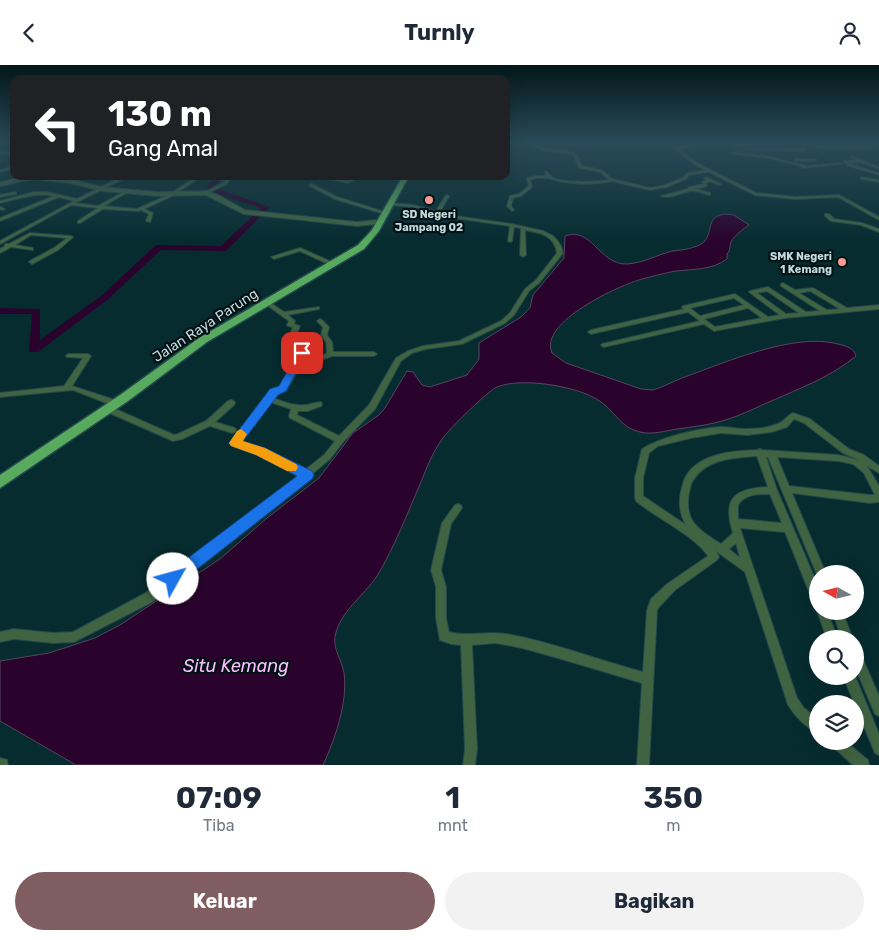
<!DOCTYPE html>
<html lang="id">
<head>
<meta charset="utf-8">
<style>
	body { margin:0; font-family:Rubik,sans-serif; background:#f2f2f3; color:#1f2937; height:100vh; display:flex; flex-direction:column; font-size:19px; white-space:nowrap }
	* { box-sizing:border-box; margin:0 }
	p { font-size:16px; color:#747a83 }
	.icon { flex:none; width:28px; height:28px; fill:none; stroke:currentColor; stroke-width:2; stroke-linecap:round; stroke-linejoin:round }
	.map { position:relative; height:700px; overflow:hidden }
	.drawer { display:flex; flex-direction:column; background:#fff; flex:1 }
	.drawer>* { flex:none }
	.guide { position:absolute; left:10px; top:10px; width:500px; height:105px; border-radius:10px; box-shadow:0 5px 20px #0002; background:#202124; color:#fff; overflow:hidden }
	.needle { width:32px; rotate:278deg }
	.tools { position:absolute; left:809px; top:500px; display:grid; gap:10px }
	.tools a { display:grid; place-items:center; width:55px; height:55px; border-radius:50%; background:#fff; box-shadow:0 5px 20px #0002; font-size:25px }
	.pin { position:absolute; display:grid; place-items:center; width:42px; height:42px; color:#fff; margin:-21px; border-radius:10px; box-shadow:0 2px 8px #0006 }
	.me { position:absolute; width:55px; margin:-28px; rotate:52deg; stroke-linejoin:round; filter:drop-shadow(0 0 4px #0008) }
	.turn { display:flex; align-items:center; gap:18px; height:105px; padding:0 15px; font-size:22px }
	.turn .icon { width:65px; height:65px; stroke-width:2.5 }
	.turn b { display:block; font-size:35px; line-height:42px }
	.eta { display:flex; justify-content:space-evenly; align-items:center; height:85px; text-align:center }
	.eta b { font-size:30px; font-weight:700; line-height:35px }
	.button { display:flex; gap:10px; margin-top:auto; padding:10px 15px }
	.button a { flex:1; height:58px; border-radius:30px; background:#7f5d61; color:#fff; font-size:20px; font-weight:700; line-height:58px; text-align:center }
	.button a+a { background:#f2f2f3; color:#1f2937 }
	header { display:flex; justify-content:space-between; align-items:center; height:65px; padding:0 15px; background:#fff; font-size:22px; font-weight:700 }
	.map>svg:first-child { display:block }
	.water { fill:#2a032c; stroke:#584461 }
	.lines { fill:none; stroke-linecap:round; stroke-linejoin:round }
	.river { fill:#2a032c; fill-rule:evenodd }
	.minor-casing { stroke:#24484c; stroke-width:2 }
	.tertiary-casing { stroke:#24484c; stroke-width:2 }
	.trunk-casing { stroke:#24484c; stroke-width:3 }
	.minor { fill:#406342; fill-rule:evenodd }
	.tertiary { fill:#406342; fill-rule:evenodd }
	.trunk { fill:#58aa5e; fill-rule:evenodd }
	.route { fill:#1a73e8; stroke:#114b97 }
	.slow { fill:#f59e0b }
	.poi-dot { fill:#f59c94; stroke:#021214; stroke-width:2 }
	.labels { text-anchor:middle; stroke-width:4.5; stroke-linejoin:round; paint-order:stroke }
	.far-poi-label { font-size:11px; font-weight:bold; fill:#c3dbde; stroke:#021214 }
	.street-label { font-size:14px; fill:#c3dbde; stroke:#021214 }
	.near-water-label { font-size:18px; font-style:italic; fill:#fabefc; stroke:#021214 }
</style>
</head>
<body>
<header><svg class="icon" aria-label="back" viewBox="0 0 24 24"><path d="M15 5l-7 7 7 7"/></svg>Turnly<svg class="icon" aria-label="person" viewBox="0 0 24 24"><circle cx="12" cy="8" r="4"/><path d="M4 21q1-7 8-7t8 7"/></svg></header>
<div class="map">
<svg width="879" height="700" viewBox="0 0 879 700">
	<rect width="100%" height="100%" fill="#062c30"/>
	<path class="water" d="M726,149L734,150L749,160C743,164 734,171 731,177C729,183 731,184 727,189V194C712,205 694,204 676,206C665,208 653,211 642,214C620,220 538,257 552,288L566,298L641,324L653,325C663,322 672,317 682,313C724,298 794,267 838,279C846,281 854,283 856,291C831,311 812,318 783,331C763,339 743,350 722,356C708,360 692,362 677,364C665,366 652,370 640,367C620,363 614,344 598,335C577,321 521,312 497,322C489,325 449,364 443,373C433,386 427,402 421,417C407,449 395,481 377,511C364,531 339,547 335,572C333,584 342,596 344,608C348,637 335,674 323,700H76L0,656V596L49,588L95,573L120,560L220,494L267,453L319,413L353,368L379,350L385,343L407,306L413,307L422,320L430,322L467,310L479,294V278L521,252L530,243L533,230L564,193L565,171C592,161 599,200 627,199C643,198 657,190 672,186C679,185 687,185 694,182C698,181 702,179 704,177C714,166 705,151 726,149Z"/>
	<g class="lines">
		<path class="river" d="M219,111H227L213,122L270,142L226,186L161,185L107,235L38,287H30L29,285L32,249H0V243L40,244V275L101,231L156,180L221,181L261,143L229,133L207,124L209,118Z"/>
		<defs>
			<g id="minor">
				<path d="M528,78H531L545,83L573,87L578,91L582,101L602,105L612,114L650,123L665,120L684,112L687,108L706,105L695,100L674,83L691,79V78H694L695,81L679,84L697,98L756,128L795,132L839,130L879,152V155L838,132L795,134L755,130L709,107L689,110L686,114L667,122L650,125L612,116L600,118L582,119L563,117L548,113H536L530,115L532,122L521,131L513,133L511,141L514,145L512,146L507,141L510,131L519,129L529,121L527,113L536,111H546L545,107H547C549,109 551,111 553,113C564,118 596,117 609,115L600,107L579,103L574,91L571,89L543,85Z"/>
				<path d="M808,78H812L820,81L865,82L858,78H862L872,83L870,84L820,83Z"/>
				<path d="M871,78L879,79V81L872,79Z"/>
				<path d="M735,79H753L755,80L753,81H734Z"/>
				<path d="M746,83L804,84L806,85L804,86L745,85Z"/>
				<rect x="0" y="87" width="14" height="2"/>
				<path d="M733,87L768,91L806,101L840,98L842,99L802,103L801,101L768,93L732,89Z"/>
				<path d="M851,91L879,102V104L860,97L847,98L879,108V110L846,100L847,98H844V96L856,95L851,93Z"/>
				<path d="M795,94H815L817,95L815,96H794Z"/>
				<path d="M14,101V103L0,107V105Z"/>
				<path d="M62,111H68L58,116L55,115Z"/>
				<path d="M123,111H129L75,138L98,141L127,125H128V127L104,141L137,144L170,129L197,111H202L172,131L144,144L153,148L150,157L146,156L149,149L141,145L138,146L103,144L80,158H78V156L98,143L71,140L0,179V176L74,136L59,132L0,156V153L54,131C36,127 18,134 0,138V136L34,127H47L77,134Z"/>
				<path d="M202,111H212L229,115L227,119L206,129L204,128L205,127L224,117L225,116Z"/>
				<path d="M324,111L347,116L356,111H361L348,118L324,113Z"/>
				<path d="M374,111H387L402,114L400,115Z"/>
				<path d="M706,112L721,119L719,120L710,116L706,118L707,121L696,124L710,128V130C704,129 696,125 690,126C680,128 670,134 661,131L688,124L689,122L704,119L702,117L707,115L704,113Z"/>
				<path d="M861,112L879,115V117L861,114Z"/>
				<path d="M310,119H312L337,132L385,147L381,148L335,134L310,121Z"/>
				<path d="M15,127H16V129L0,132V130Z"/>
				<path d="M446,130L449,131L440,147L448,150L512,159L543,166L553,171L557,175L561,181L563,188L540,217L529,226L514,250L505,258L462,279L426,284L412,288L401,296L375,344L343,377L330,394L312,409L311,412L307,413L234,474L152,537L74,577L53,578L14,574L0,577V567L14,564L53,568L73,567L144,529L228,468L300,410L257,389L232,380L231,378L271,325L280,322L300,290L295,289L294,288L295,282L293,280L297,272L290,269L293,262L288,261L287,260L289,256L264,238V236H268L284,247L319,242V244L288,250L295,256L294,259L300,261L297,268L304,271L300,279L302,281L301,286L306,288L307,289L323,290L327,288L326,277L321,270L323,262L317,256L320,254L322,255L329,262L327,270L332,277L333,287H374L377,289L374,291H332L324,294L305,293L286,326L277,329L273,333C284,337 294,341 305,340C311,340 315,337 321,337L322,339L321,341L308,346H298L297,350L339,371L369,340L396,293L408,286L423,281L459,276L501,256L510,248L525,224L536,215L557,188C554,170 541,168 525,165L526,190L523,192L520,190L521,163L514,162L512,176L510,177L508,176L510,161L448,152L413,142L391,140L389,139L391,138L413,140L436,146ZM270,337L291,344L289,351L290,353L335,376L324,390L305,405L263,385L240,377Z"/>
				<path d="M0,142L5,144L3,145L0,144Z"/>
				<path d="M825,149H829L834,154L862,158L879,164V167L861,160L831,156L825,151Z"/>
				<path d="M30,168L71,171L73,172L58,185L32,199L29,197L30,196L54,183L67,173L31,170L15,180L33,183V185L11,182L0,188V184L5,181V179H9Z"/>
				<path d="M300,183L332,197L333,198L328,199L300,186L274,194L271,192Z"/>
				<path d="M783,218L795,225L813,223L847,243L879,240V244L785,253L714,266L704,259L604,282L602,281L601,280L602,279L700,256L688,247L591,269L588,267L591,265L684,244L682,242L683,241L735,229L768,252L780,250L749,227L750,226L768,222L806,247L820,246L781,221V219ZM767,226L799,248L786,249L757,228ZM810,226L840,244L827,245L799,228ZM734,233L744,240L700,251L690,243ZM748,243L762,253L715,262L704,254Z"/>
				<path d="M69,289H88L91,291L72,321L115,335L116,337L115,339H109L73,325L0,332V328L64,321L83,293L67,292L66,291L67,290Z"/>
				<path d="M231,335L234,336L235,338L234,340L215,357L235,363L236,365L235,367L232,368L210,361L182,374L173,376L105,346L104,344L105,342H111L174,370L178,369L206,356L228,336Z"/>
				<path d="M793,348L810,354L849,384L864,390L879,401V408L867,401L879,421V437L870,438L792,428L826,509H818V512L768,392H766L777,425L818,521V540L814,539L785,467L740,463L797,633L804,643L818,654V668C805,662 795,651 788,640L745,507L716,486L719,492L717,495L675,525L659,542L657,545L649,700H637L642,618L558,593L522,583L496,578L472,580L477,684L475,700H463L465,684L461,580L451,579L440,575L436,553V522L431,505L442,458L455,440L458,439L461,440L462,443L451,459L441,505L446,522V553L449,567C467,572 487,566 506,569C553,577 597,595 643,607L647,545L651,534L667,519L708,491C694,470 656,453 636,436L635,433V413L642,384C661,372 697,364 720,362C729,362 738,364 747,364C755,364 766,363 774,360C784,358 785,352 793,348ZM794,354L804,358L843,388L859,395L838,390L763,385L760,384L757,385C733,386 700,388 686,411C684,414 683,419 682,422C678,436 679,448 686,460L643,431V413L649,388L658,381L691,373L721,368L747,370L772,367L787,362ZM757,391L768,422C734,423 722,434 733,468L721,479C712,473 701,467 694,458C688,450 687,438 689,428C690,424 691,417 694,414C708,393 735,393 757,391ZM777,392L838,396L853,399L864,408L875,430H870L789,421ZM770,429L782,458L738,454V440C745,429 758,429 770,429ZM736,478L740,493L729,484Z"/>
				<path d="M818,544V546H827L838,574H827L817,546Z"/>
				<path d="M832,546H842L853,574H842Z"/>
				<path d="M855,583L859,585L879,631V651L875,649L855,602Z"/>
				<path d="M843,611H855L879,669V690L875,688Z"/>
				<path d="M829,676H845L868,695L869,700H853L831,680Z"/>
				<path d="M0,693L7,695L8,700H0Z"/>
			</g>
			<path id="tertiary" d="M29,111L69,114L102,122L157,127L206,126L218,130L245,145L357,157L376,155L379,157L376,159L357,161L244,149L206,130L157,131L102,126L69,118L33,114L0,121V117Z"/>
			<path id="trunk" d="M403,111H409L379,166L364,184L207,277L128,336L0,423V410L120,330L199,273L358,180L372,165Z"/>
		</defs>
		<use href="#minor" class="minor-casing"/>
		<use href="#tertiary" class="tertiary-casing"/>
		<use href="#trunk" class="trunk-casing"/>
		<use href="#minor" class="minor"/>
		<use href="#tertiary" class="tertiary"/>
		<use href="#trunk" class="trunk"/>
	</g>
	<linearGradient id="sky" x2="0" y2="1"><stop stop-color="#03181a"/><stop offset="0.44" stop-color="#2a4b59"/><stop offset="1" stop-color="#2a4b59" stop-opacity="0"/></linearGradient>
	<rect width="879" height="176" fill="url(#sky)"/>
	<path class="route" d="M302,285L307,288L286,326L278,330L243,376L265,383L312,406L314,410L312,414L178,519L173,521L168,519L166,514L168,508L297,411L256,390L231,381L229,378L270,324L279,321L299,286Z"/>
	<path class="slow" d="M241,364L247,369L243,376L265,383L296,399L298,402L296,406H287L256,390L231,381L229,378L237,366Z"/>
	<g class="poi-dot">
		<circle cx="429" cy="135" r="5"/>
		<circle cx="842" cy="197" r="5"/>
	</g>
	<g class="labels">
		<g class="far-poi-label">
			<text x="429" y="153">SD Negeri<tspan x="429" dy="13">Jampang 02</tspan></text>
			<text x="832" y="195" text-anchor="end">SMK Negeri<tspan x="832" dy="13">1 Kemang</tspan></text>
		</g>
		<g class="street-label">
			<text transform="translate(205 260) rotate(-33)" y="5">Jalan Raya Parung</text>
		</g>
		<g class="near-water-label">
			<text x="236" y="607">Situ Kemang</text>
		</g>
	</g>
</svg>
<div class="tools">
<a><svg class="needle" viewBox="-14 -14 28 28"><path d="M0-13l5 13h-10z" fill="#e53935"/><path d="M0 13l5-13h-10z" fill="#747a83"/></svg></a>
<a><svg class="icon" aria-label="search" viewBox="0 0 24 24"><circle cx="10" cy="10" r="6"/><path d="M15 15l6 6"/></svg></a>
<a><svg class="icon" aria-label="layers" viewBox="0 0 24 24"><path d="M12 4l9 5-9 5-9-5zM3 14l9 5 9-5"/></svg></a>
</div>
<div class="pin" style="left:302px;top:288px;background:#d93025"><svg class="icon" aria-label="arrive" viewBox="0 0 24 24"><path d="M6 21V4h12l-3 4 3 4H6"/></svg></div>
<svg class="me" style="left:173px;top:514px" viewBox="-20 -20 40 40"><circle r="19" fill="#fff"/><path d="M0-13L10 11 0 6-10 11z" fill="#1a73e8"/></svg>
<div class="guide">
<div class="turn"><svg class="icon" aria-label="left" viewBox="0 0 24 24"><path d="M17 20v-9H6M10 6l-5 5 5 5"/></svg><div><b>130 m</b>Gang Amal</div></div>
</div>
</div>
<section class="drawer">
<div class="eta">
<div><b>07:09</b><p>Tiba</p></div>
<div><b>1</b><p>mnt</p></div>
<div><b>350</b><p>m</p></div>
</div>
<div class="button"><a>Keluar</a><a>Bagikan</a></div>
</section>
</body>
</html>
